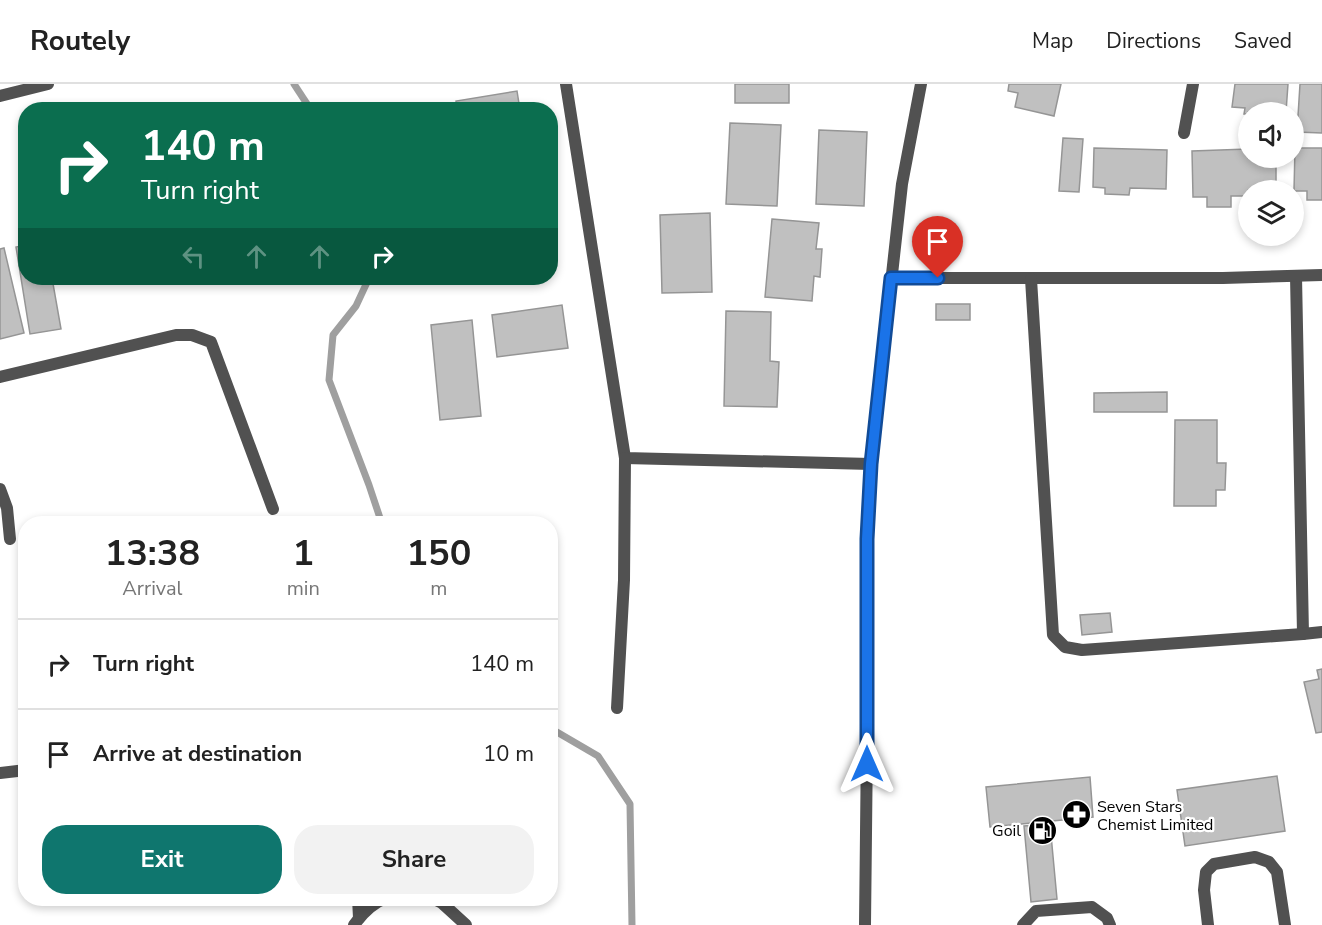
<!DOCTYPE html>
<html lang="en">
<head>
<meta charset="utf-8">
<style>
	body { margin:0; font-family:"Nunito Sans",sans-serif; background:#f2f2f2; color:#222; height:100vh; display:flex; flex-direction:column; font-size:22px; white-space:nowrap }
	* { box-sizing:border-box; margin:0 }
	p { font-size:20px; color:#767676 }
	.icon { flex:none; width:33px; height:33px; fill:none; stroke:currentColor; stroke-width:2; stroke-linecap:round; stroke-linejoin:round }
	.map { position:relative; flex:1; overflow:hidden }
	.details { position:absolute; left:18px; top:432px; width:540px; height:390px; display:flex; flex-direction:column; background:#fff; border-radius:24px; box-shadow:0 3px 9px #0003 }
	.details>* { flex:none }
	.top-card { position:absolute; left:18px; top:18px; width:540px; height:183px; border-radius:24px; box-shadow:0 3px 9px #0003; background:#0b6e4f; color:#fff; overflow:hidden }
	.controls { position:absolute; left:1238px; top:18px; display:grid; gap:12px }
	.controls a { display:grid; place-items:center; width:66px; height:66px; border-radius:50%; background:#fff; box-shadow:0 3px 9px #0003; font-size:30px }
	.pin { position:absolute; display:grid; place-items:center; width:51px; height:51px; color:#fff; margin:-62px -26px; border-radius:50% 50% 50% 0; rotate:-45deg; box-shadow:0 0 6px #0007 }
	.pin .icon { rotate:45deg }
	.me { position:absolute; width:66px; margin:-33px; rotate:0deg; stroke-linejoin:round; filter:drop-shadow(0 0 4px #0008) }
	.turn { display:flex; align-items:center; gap:21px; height:126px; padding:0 24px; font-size:27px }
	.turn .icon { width:78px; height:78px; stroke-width:2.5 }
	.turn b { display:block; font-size:42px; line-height:51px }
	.lanes { display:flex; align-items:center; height:57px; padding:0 24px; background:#0003; justify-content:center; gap:30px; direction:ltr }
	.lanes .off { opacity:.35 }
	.eta { display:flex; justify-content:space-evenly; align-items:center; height:102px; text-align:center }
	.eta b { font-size:36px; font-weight:700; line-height:42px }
	.primary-button { display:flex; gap:12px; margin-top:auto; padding:12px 24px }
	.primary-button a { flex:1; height:69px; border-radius:24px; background:#0f766e; color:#fff; font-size:24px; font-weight:700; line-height:69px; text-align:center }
	.primary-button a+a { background:#f2f2f2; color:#222 }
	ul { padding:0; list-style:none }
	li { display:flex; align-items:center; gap:18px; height:90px; padding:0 24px; border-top:2px solid #e0e0e0 }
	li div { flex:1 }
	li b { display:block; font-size:22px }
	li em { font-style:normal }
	header { display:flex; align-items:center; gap:36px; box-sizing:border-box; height:84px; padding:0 30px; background:#fff; border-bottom:2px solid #e0e0e0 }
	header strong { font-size:28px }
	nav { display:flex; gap:33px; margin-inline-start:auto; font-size:21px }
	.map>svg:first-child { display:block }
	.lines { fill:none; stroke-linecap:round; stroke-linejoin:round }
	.stream { stroke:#9f9f9f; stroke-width:7 }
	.building { fill:#c0c0c0; stroke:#959595; stroke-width:1.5 }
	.service { stroke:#515151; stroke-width:12 }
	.minor { stroke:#515151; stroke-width:12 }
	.route-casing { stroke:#114b97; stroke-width:15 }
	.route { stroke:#1a73e8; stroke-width:10 }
	.labels { text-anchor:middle; stroke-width:4.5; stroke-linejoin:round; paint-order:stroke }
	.poi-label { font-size:16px; fill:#000; stroke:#fff; text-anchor:start }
</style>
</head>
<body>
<header>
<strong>Routely</strong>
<nav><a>Map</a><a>Directions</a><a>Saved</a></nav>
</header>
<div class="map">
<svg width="1322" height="841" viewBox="0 0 1322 841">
	<rect width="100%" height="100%" fill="#fff"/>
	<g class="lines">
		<g class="stream">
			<path d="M294,0L311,26"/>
			<path d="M369,194L356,222L333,251L329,296L369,401L382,440"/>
			<path d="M550,644L598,672L630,720L632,841"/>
		</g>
	</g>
	<g class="building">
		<rect x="735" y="0" width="54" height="19"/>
		<path d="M1009,0H1061L1054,32L1015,23L1018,9L1008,7Z"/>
		<path d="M1235,0H1288L1286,28H1248V30H1244L1245,24L1232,23Z"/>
		<path d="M1300,0H1322V49L1297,48Z"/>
		<path d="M517,7L520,26H457L456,17Z"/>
		<path d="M730,39L781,41L777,122L726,120Z"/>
		<path d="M819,46L867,48L864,122L816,120Z"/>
		<path d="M1063,54L1083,55L1079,108L1059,107Z"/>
		<path d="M1094,64L1167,66L1166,105L1130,104L1129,111L1105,110V104L1093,103Z"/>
		<path d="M1295,64H1322V116H1307V107H1294Z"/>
		<path d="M1248,65V74H1276V106H1248V112H1231V123H1207V113H1193L1192,67Z"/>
		<path d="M710,129L712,208L662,209L660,131Z"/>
		<path d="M772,135L819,139L816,165H822L820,193L814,192L812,217L765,213Z"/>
		<path d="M26,161V194H52L61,245L30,250L16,163Z"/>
		<path d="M4,164L24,249L0,255V165Z"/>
		<rect x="936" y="220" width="34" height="16"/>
		<path d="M562,221L568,264L497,273L492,231Z"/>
		<path d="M726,227L771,228L770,277L779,278L777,323L724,322Z"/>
		<path d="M472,236L481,332L440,336L431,241Z"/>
		<path d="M1167,308V328H1094V309Z"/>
		<path d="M1175,336H1217V379H1226L1225,406H1216V422H1174Z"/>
		<path d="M1110,529L1112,548L1082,551L1080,531Z"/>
		<path d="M1322,585V648L1316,649L1304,598L1319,595L1317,586Z"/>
		<path d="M1277,692L1285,747L1185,762L1177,706Z"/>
		<path d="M1090,693L1093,733L990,743L986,703Z"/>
		<path d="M1050,740L1057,815L1031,818L1024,742Z"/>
	</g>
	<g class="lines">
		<g class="service">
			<path d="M0,405L7,424L10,455"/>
			<path d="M358,814L359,834"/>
			<path d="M432,814L442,819L466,841"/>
			<path d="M354,841C362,830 373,819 386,814"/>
			<path d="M1023,841L1036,827L1092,823L1107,834L1110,841"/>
			<path d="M1208,841L1204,806L1206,788L1214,780L1255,773L1269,778L1277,788L1285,841"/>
		</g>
		<g class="minor">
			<path d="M566,0L625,374L871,380"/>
			<path d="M0,12L48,0"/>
			<path d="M1184,49L1193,0"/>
			<path d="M1296,192L1303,550"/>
			<path d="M891,194H1223L1322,191"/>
			<path d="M1031,195L1053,551L1065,563L1082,566L1303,550L1322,548"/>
			<path d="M0,293L176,251H192L211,258L273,425"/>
			<path d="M617,624L624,496L625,374"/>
			<path d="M0,689L26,686"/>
			<path d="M865,841L867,657V455L871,380L898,136L902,100L921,0"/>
		</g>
	</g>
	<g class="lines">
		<defs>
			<path id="route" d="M867,680V455L871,380L891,194H938"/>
		</defs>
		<use href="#route" class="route-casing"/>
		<use href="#route" class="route"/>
	</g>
	<defs>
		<symbol id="pharmacy-disc" viewBox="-11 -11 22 22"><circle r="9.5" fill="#000" stroke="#fff"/><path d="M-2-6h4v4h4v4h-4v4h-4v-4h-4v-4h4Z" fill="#fff"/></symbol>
		<symbol id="fuel-disc" viewBox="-11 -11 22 22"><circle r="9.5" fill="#000" stroke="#fff"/><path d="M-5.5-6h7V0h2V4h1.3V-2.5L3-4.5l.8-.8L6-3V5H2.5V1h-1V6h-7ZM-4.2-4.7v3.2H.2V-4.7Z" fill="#fff"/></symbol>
	</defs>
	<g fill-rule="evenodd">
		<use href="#pharmacy-disc" x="1060" y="714" width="33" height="33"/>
		<use href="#fuel-disc" x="1026" y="730" width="33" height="33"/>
	</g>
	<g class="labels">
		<g class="poi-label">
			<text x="1097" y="728">Seven Stars<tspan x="1097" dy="18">Chemist Limited</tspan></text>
			<text x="1021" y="752" text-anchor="end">Goil</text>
		</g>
	</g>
</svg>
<div class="controls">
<a><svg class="icon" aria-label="sound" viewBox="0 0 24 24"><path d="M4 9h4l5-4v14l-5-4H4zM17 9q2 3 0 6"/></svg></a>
<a><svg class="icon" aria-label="layers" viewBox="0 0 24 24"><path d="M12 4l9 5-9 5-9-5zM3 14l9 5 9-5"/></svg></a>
</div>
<div class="pin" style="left:938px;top:194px;background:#d93025"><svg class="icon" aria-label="arrive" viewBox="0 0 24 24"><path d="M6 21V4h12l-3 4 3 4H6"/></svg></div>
<svg class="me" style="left:867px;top:680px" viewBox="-20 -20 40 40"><path d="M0-17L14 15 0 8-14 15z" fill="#1a73e8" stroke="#fff" stroke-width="4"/></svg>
<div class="top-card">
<div class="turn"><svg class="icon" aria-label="right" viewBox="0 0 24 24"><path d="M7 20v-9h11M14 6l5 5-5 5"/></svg><div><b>140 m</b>Turn right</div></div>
<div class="lanes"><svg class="icon off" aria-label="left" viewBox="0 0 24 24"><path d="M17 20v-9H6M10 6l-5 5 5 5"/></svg><svg class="icon off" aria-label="ahead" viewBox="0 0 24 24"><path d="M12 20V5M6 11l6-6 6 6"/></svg><svg class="icon off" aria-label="ahead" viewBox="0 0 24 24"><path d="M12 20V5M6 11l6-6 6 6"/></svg><svg class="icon" aria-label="right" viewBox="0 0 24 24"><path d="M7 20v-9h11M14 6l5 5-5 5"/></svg></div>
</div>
<section class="details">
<div class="eta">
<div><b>13:38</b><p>Arrival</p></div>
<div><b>1</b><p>min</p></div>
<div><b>150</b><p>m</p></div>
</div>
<ul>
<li><svg class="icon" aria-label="right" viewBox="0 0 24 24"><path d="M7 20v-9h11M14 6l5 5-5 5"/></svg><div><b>Turn right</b></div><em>140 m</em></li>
<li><svg class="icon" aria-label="arrive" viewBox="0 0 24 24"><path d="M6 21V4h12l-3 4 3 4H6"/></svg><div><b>Arrive at destination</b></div><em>10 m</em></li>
</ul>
<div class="primary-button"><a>Exit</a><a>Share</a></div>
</section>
</div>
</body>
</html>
